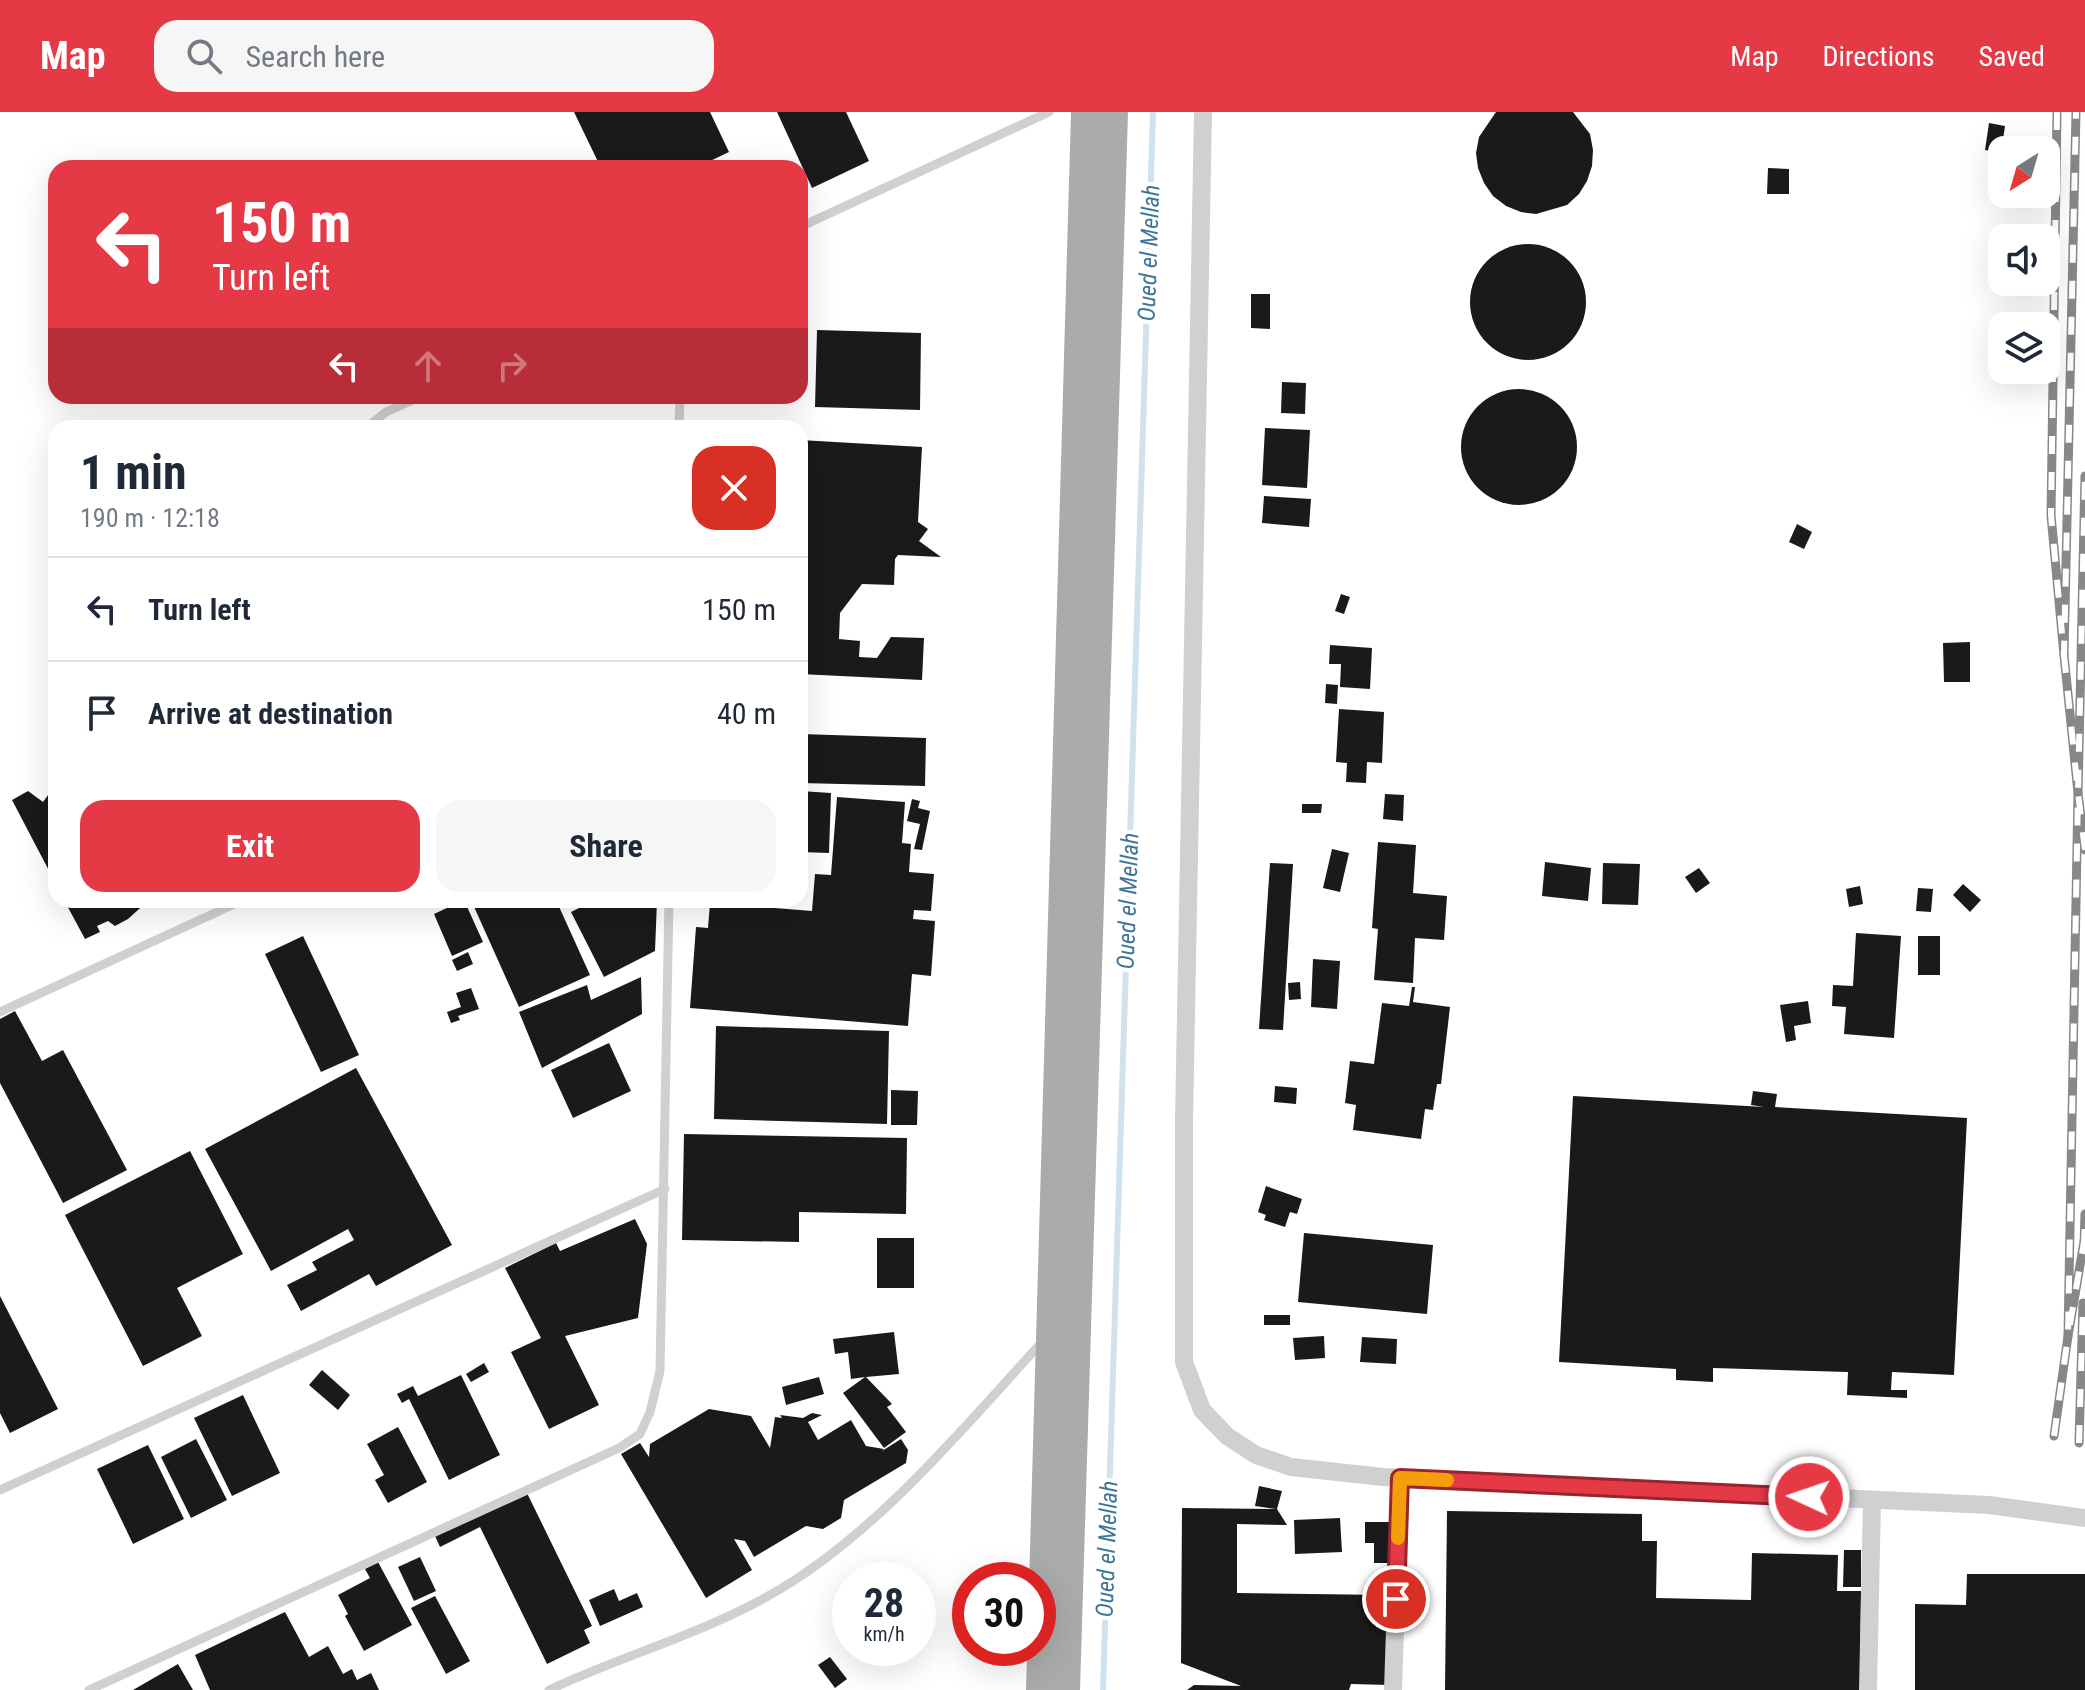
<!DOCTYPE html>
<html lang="en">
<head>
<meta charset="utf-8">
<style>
	body { margin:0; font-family:"Roboto Condensed",sans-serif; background:#f6f6f7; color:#1f2937; height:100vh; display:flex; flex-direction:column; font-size:30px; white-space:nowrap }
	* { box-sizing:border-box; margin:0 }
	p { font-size:26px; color:#747a83 }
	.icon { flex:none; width:44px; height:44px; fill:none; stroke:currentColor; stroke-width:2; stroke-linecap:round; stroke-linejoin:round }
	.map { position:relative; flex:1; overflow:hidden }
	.drawer { position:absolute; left:48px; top:308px; width:760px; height:488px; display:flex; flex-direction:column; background:#fff; border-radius:24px; box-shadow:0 8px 32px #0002 }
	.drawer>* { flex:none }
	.guide { position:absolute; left:48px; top:48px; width:760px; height:244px; border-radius:24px; box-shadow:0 8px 32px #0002; background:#e63946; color:#fff; overflow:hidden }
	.needle { width:52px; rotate:217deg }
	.buttons { position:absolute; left:1988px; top:24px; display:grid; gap:16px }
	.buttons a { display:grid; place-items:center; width:72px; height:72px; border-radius:16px; background:#fff; box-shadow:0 8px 32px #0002; font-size:40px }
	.speed { position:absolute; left:832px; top:1450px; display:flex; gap:16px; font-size:40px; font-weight:700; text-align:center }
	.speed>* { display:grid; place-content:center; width:104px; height:104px; border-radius:50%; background:#fff; box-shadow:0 8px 32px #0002; line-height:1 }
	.speed small { font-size:20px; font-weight:400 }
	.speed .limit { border:12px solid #d22; background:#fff; color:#111 }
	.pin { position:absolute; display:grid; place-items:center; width:68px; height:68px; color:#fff; margin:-34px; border:4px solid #fff; border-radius:50%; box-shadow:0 2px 8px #0007 }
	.me { position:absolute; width:88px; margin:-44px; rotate:273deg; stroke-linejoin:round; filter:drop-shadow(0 0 6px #0008) }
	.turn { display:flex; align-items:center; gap:28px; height:168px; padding:0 32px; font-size:36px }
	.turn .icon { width:104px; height:104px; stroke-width:2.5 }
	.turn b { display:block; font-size:56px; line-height:68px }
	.lanes { display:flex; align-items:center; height:76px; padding:0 32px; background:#0003; justify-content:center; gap:40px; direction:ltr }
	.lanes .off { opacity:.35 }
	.round { display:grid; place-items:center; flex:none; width:84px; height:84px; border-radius:24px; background:#f6f6f7 }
	.head { display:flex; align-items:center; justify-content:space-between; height:136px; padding:0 32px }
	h1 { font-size:48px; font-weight:700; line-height:60px }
	.action { display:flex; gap:16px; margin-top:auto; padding:16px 32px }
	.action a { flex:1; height:92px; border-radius:24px; background:#e63946; color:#fff; font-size:32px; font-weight:700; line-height:92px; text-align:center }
	.action a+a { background:#f6f6f7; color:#1f2937 }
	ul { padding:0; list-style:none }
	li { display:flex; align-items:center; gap:24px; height:104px; padding:0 32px; border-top:2px solid #e0e1e3 }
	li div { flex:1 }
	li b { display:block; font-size:30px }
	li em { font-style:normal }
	header { display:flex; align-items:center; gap:48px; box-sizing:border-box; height:112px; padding:0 40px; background:#e63946; color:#fff }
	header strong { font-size:38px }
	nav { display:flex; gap:44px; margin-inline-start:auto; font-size:28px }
	.search { width:560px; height:72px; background:#f6f6f7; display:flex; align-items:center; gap:20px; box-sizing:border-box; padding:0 28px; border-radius:24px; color:#747a83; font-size:30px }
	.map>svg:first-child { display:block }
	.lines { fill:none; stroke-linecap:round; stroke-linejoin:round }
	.stream { stroke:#cfe2ee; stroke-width:6 }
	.building { fill:#1a1a1a }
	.lane { stroke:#d0d0d0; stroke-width:9 }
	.street { stroke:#d0d0d0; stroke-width:18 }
	.primary { stroke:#ababab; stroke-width:30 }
	.rail-casing { stroke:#888; stroke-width:9 }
	.rail { stroke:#fff; stroke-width:6; stroke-dasharray:18; stroke-linecap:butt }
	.route-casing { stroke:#96252e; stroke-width:20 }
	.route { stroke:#e63946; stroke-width:14 }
	.slow { stroke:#f59e0b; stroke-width:14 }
	.labels { text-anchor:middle; stroke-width:8; stroke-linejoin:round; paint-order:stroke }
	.water-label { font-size:24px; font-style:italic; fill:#3f7597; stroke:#fff }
</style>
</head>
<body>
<header>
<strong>Map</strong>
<div class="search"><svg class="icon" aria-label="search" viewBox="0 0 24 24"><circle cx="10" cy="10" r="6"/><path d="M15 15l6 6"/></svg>Search here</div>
<nav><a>Map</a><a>Directions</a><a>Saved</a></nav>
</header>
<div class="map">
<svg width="2085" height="1578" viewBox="0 0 2085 1578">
	<rect width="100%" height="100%" fill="#fff"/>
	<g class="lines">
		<path class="stream" d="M1103,1578L1153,0"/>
	</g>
	<g class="building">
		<path d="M574,0H710L729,40L706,51L709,56H601Z"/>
		<path d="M777,0H846L869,49L812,76Z"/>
		<path d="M1496,0H1573L1590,22L1593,38L1592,54L1587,69L1579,82L1567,93L1536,102L1521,100L1506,94L1493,84L1484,71L1478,56L1476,41L1479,25Z"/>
		<path d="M1989,11L2005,14L2001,41L1985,38Z"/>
		<path d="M1768,56L1789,57V82H1767Z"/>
		<circle cx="1528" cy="190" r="58"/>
		<path d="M1251,182H1270V217L1251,216Z"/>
		<path d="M817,218L921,221L920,298L815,295Z"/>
		<path d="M1282,270L1306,271L1305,302L1281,301Z"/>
		<circle cx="1519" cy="335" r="58"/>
		<path d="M1265,316L1310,318L1307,376L1262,373Z"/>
		<path d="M800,328L922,335L918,410L928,417L919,429L941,445L898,443L895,447L894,473L862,472L840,501L839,527L860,529L859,545L877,546L891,525L924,526L922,568L800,562Z"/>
		<path d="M1264,384L1311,387L1309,415L1262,411Z"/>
		<path d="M1797,412L1812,420L1804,437L1789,430Z"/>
		<path d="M1341,482L1350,485L1344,502L1335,499Z"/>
		<path d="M1970,530V570H1944L1943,531Z"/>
		<path d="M1330,533L1372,536L1370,577L1340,575L1341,552H1329Z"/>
		<path d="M1326,572L1338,573L1337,592L1325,591Z"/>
		<path d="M1339,597L1384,600L1382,651L1367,650L1366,671L1346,670L1347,651L1336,650Z"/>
		<path d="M800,622L926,626L925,674L800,671Z"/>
		<path d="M56,672V772L12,688L28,679L43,690Z"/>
		<path d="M800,679L831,681L829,741L800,740Z"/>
		<path d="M1385,682L1404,683L1403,709L1383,707Z"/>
		<path d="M837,685L905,690L902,731L911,732L909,760L934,762L931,799L914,798L913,807L935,809L931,864L912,862L908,914L690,896L696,815L708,816L710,791L812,799L815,762L831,763Z"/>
		<path d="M912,687L920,689L918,696L930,699L922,738L914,737L920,712L907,709Z"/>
		<path d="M1302,692H1322L1321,701H1302Z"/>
		<path d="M1378,730L1416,733L1413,781L1447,784L1444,828L1415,826L1413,871L1374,868L1378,817L1372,816Z"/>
		<path d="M1332,737L1349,741L1340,780L1323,776Z"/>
		<path d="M1545,750L1591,756L1588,789L1542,784Z"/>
		<path d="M1270,751L1293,752L1283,918L1259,917Z"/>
		<path d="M1603,751L1640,752L1638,793L1602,792Z"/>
		<path d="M1699,756L1710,771L1696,781L1685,765Z"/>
		<path d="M1963,772L1981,788L1970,800L1953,783Z"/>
		<path d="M1860,774L1863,792L1849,795L1846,777Z"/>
		<path d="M1918,776L1933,777L1931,800L1916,799Z"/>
		<path d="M64,788H149L128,807L115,814L108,809L97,814L100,820L85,827Z"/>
		<path d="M445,788H464L483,830L452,844L434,802L449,795Z"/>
		<path d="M471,788H556L590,863L519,895Z"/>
		<path d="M595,788H657L655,839L604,865L571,800Z"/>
		<path d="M1856,821L1901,824L1894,926L1844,922L1846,895L1832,894L1833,873L1853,874Z"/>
		<path d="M303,824L359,943L321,960L265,842Z"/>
		<rect x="1918" y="824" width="22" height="39"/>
		<path d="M468,840L473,852L457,859L452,848Z"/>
		<path d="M1313,847L1340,849L1337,897L1311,895Z"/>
		<path d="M641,865L642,902L542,956L519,900L587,873L591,888Z"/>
		<path d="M1300,870L1301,887L1289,888L1288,871Z"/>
		<path d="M1412,875H1415L1413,890L1450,895L1441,972H1437L1433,998L1425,997L1421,1027L1353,1018L1356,993L1345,991L1350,949L1374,952L1382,891L1409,894Z"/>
		<path d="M471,876L479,897L458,904L460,908L451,911L447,900L461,895L456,881Z"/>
		<path d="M1808,889L1811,911L1794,914L1796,928L1786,930L1780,893Z"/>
		<path d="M15,899L42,949L63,938L127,1058L63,1091L0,971V907Z"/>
		<path d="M716,914L889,919L887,1012L714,1007Z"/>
		<path d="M609,931L631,979L573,1006L551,958Z"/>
		<path d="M356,956L452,1133L376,1174L369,1162L301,1199L287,1173L317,1158L312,1150L354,1128L348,1117L271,1159L205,1037Z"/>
		<path d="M1275,974L1297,976L1296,992L1274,990Z"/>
		<path d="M891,978L918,979L917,1013H891Z"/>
		<path d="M1753,979L1777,982L1775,995L1967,1006L1954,1263L1892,1260L1891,1278H1907V1286L1847,1283L1848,1260L1713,1256V1270L1676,1268V1257L1559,1250L1573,984L1764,995L1751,993Z"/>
		<path d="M684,1022L907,1026L906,1102L799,1100V1130L682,1128Z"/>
		<path d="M190,1039L243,1142L177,1176L202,1224L143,1254L65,1103Z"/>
		<path d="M1266,1074L1302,1087L1297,1102L1290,1100L1285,1115L1264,1108L1266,1103L1258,1100Z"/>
		<path d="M635,1107L647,1132L638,1206L565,1224L599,1293L549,1317L511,1240L541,1226L505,1156L556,1131L560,1139Z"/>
		<path d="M1304,1121L1433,1133L1427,1202L1298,1190Z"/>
		<rect x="877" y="1126" width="37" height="50"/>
		<path d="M0,1184L58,1297L10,1321L0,1301Z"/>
		<rect x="1264" y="1203" width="26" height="10"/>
		<path d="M894,1220L899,1262L866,1265L892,1292L887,1295L906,1320L884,1336L843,1281L865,1265L851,1267L848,1240L835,1242L833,1227Z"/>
		<path d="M1324,1224L1325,1246L1295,1248L1293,1226Z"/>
		<path d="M1362,1225L1397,1227L1396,1252L1360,1250Z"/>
		<path d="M484,1251L489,1260L471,1270L466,1262Z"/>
		<path d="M322,1258L350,1283L338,1298L309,1273Z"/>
		<path d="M461,1263L500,1343L449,1368L409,1287L402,1291L397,1282L413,1274L418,1284Z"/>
		<path d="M819,1265L824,1282L786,1293L782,1275Z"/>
		<path d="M243,1283L280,1361L232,1384L194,1306Z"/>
		<path d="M709,1297L751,1304L770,1336L775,1305L782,1306L780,1303L803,1306L812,1301L822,1303L808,1310L818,1328L851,1308L866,1334L884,1337L882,1339L901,1327L908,1338L906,1351L844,1388L841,1406L823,1417L806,1414L754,1445L745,1429L734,1427L752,1458L706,1486L621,1342L640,1331L649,1345L650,1332Z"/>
		<path d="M398,1315L427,1370L388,1391L375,1368L384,1363L367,1332Z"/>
		<path d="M196,1327L227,1388L191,1406L161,1345Z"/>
		<path d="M148,1333L184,1407L133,1432L97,1357Z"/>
		<path d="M1259,1374L1282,1379L1277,1397L1287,1413L1237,1412V1481L1389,1483V1573L1351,1572L1349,1578H1187L1194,1573L1241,1574L1181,1551L1182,1396L1276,1397L1255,1394Z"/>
		<path d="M526,1379L592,1514L584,1518L590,1531L547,1552L480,1415L440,1435L435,1424Z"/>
		<path d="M1447,1399L1642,1402V1429H1657L1656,1486L1751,1488L1752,1441L1838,1443L1837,1479H1861L1860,1578H1445Z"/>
		<path d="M1340,1406L1342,1440L1295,1442L1294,1408Z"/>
		<path d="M1365,1410H1390V1451H1374V1431H1365Z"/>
		<path d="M1844,1438H1861V1475H1843Z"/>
		<path d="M420,1445L436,1479L414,1489L398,1455Z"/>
		<path d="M378,1450L412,1513L364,1539L345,1504L348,1502L338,1483L370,1466L365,1457Z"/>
		<path d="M1967,1462H2085V1578H1915V1492L1966,1493Z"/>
		<path d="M614,1477L619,1489L637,1481L643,1495L600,1514L589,1488Z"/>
		<path d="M435,1484L470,1549L446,1562L411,1496Z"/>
		<path d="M285,1500L309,1545L328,1534L343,1562L352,1557L357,1568L371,1561L379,1578H210L195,1543Z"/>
		<path d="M830,1545L847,1567L835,1576L818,1553Z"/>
		<path d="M178,1552L193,1578H133Z"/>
	</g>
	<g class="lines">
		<g class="lane">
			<path d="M800,115L1049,0"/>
			<path d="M366,316L386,300L422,284"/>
			<path d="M679,316L680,284"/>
			<path d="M0,900L243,788"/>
			<path d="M0,1378L665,1077"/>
			<path d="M89,1578L619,1336L640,1322L650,1300L660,1259L669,788"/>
			<path d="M549,1578C626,1542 709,1520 782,1476C880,1417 965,1314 1042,1230"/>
		</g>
		<g class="street">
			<path d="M1203,0L1184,1009V1250L1202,1298L1227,1324L1256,1343L1291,1355L1383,1365L1989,1393L2085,1406"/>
			<path d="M1393,1578L1400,1366"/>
			<path d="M1868,1578L1872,1388"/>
		</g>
		<g class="primary">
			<path d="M1041,1578L1086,0"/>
			<path d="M1065,1578L1113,0"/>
		</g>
		<defs>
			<g id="rail">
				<path d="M2057,0L2051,403L2064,543L2076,0"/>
				<path d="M2064,543L2078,681L2085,364"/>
				<path d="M2085,1124L2068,1224L2078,681L2085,738"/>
				<path d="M2084,1135L2085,1102"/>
				<path d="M2054,1324L2068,1224"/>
				<path d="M2079,1331L2083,1191"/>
			</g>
		</defs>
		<use href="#rail" class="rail-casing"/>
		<use href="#rail" class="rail"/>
	</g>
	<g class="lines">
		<defs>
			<path id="route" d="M1396,1487L1400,1366L1809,1385"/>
		</defs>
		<use href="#route" class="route-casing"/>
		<use href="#route" class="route"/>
		<path class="slow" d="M1398,1426L1400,1366L1447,1368"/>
	</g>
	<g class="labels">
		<g class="water-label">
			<text transform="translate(1149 141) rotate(-88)" y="8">Oued el Mellah</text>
			<text transform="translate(1128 789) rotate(-88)" y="8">Oued el Mellah</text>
			<text transform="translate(1107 1437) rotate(-88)" y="8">Oued el Mellah</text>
		</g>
	</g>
</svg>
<div class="buttons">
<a><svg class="needle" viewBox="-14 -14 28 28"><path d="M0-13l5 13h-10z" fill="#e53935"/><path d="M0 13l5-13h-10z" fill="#747a83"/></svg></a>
<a><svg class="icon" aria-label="sound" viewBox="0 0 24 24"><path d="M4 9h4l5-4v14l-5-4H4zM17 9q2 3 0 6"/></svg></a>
<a><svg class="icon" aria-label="layers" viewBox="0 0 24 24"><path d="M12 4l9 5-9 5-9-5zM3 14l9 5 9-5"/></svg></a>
</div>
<div class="speed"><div>28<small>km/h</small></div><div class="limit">30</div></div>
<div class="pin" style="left:1396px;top:1487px;background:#d93025"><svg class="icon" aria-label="arrive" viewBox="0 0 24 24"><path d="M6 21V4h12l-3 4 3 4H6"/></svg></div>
<svg class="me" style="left:1809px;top:1385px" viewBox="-20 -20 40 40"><circle r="17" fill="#e63946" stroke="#fff" stroke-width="3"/><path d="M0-11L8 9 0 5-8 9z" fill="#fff"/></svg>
<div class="guide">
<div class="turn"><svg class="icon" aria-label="left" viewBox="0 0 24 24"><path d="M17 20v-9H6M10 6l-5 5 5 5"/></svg><div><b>150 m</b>Turn left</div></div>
<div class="lanes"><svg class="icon" aria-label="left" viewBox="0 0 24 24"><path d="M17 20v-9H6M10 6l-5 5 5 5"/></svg><svg class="icon off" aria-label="ahead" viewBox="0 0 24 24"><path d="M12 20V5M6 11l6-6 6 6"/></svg><svg class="icon off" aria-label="right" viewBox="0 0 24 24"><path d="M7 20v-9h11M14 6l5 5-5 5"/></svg></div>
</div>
<section class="drawer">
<div class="head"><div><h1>1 min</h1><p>190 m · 12:18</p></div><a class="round" style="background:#d93025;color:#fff"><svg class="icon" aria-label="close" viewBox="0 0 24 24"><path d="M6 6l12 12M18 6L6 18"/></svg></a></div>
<ul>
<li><svg class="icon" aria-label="left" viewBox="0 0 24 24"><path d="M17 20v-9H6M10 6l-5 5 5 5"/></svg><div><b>Turn left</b></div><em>150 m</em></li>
<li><svg class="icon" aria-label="arrive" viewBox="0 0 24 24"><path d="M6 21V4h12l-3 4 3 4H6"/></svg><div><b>Arrive at destination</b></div><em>40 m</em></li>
</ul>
<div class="action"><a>Exit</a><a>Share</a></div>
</section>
</div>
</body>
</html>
